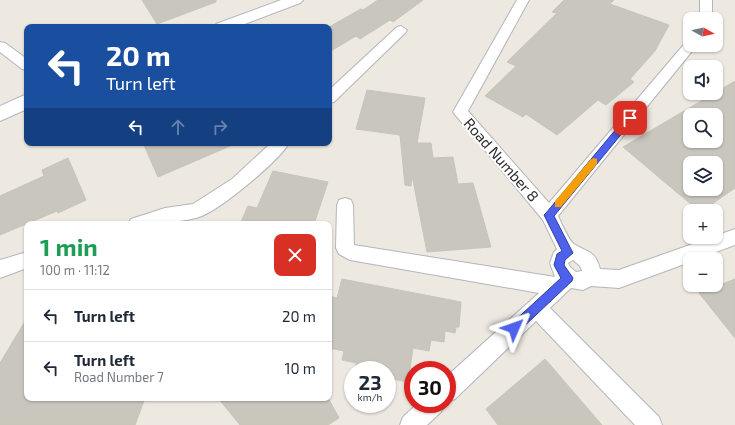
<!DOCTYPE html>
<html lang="en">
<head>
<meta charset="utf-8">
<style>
	body { margin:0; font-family:"Exo 2",sans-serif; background:#f6f6f7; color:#1f2937; height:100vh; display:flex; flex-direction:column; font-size:15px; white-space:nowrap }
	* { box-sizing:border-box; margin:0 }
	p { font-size:13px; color:#747a83 }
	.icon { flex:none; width:22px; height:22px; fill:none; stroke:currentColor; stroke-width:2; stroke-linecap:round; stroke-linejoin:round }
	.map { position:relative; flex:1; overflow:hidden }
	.side { position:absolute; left:24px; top:221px; width:308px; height:180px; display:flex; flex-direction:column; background:#fff; border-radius:8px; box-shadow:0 1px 3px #0004 }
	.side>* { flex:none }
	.hud { position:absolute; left:24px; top:24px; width:308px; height:122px; border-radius:8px; box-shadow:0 1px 3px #0004; background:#1a4fa0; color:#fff; overflow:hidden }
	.needle { width:26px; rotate:98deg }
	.buttons { position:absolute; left:683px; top:12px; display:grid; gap:8px }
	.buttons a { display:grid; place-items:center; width:40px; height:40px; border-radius:8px; background:#fff; box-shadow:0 1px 3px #0004; font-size:20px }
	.speed { position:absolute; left:344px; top:361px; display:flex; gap:8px; font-size:20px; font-weight:700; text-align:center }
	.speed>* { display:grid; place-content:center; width:52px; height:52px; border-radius:50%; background:#fff; box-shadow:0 1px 3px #0004; line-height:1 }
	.speed small { font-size:10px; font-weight:400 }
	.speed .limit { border:6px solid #d22; background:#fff; color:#111 }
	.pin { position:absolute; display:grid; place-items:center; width:34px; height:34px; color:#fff; margin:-17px; border-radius:8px; box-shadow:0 2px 6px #0006 }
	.me { position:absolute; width:44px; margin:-22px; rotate:47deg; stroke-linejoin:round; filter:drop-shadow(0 0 3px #0008) }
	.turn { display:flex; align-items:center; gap:14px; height:84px; padding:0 16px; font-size:18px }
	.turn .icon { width:52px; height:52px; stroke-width:2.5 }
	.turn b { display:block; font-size:28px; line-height:34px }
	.lanes { display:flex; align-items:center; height:38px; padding:0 16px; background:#0003; justify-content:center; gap:20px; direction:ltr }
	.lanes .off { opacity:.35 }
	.round { display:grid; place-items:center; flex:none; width:42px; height:42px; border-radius:8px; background:#f6f6f7 }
	.overview { display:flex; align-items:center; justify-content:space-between; height:68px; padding:0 16px }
	h1 { font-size:24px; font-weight:700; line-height:30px; color:#1e9e55 }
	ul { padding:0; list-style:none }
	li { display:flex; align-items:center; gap:12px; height:52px; padding:0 16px; border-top:1px solid #e0e1e3 }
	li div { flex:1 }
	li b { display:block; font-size:15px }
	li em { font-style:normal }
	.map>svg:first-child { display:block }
	.building { fill:#c9c6be; stroke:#c8c4b9; fill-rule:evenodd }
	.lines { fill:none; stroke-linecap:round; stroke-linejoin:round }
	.minor-casing { stroke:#b3b5be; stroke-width:2 }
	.tertiary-casing { stroke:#b3b5be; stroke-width:2 }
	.minor { fill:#fff; fill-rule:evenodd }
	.tertiary { fill:#fff; fill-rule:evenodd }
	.route { fill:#4d61ed; stroke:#323f9a }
	.slow { fill:#f59e0b }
	.labels { text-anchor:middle; stroke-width:4; stroke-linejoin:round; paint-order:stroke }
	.street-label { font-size:15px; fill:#2c2c2c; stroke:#fff }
</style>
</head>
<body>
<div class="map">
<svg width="735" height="425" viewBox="0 0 735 425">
	<rect width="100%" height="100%" fill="#ede8e0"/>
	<g class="building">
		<path d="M142,0H216V2L157,24Z"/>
		<path d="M378,0H423L393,22L390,20L360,39L356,36L329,52V27L361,9L363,10Z"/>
		<path d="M564,0H614L610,4L669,25L655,51L630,79L634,82L606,105L598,100L557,135L526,114L523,117L485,96L516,66L507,62L557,13L552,12Z"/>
		<path d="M735,81V188L702,211H699L623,147ZM690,115H716V141H690ZM690,163H716V189H690Z"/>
		<path d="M367,90L425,98L417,143H431L433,158L453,157L458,184L473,183L491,247L427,252L412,175L411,186L405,185L400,135L356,129Z"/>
		<path d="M143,143H237L158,177Z"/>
		<path d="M68,158L86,200L58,213L57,211L0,235V196L44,176L42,170Z"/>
		<path d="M273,171L328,182L314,224H240L248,206L257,208Z"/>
		<path d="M342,279L461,302L459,327H456L455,333L445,331L444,342L431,340L429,351L413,348L408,382L387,378V370H355L356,363L342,360L344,351L329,348V296L337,298Z"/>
		<path d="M735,279V338L699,293Z"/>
		<path d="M27,318V398H145L135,425H0V363Z"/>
		<path d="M545,359L602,425H498L486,409Z"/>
		<path d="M218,398H328L339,418L328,425H240Z"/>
	</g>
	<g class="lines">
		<defs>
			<g id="minor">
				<path d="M517,0H529L468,111L549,203L686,42L690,41V45H697L558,216C561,222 569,241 574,244C588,253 595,250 600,269L619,270L735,229V245L697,259H690V262L619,288L591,286L583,290L571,288L550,308L659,417L662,425H635L536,321L455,399L447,402V376L539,293L350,260L339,254L336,248L337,205L339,200L345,198L351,200L353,205L354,245L555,277L550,263L554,252L557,249L543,220L453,112ZM573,260L580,266L582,271L576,272L570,267L568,263Z"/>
				<rect x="700" y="0" width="12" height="19"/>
				<path d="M401,26L407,30L405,33L334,102L329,103V90L397,27Z"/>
				<path d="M0,42L5,43L27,59V70L22,69L0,52Z"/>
				<path d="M271,143H289C279,161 216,214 196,218C174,223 151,224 128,224L131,219L165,208L193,204L232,179Z"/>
				<path d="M27,252V268L0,278V260Z"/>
				<path d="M417,404H444L441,412L427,425H400L403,417Z"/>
			</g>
			<g id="tertiary">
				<path d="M281,0H303L300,3L237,27H214L216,24Z"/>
				<path d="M27,94V109L0,121V106Z"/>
			</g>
		</defs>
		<use href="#minor" class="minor-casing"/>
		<use href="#tertiary" class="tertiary-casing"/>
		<use href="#minor" class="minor"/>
		<use href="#tertiary" class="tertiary"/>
	</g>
	<path class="route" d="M630,115L633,116V120L554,216L573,253L565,260L564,265L573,278L572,281L518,332L514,334L510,332L509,328L510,325L561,278L554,265L557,254L562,251L544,215L546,213L627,116Z"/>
	<path class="slow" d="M594,158L597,159V164L561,207H555V201L591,159Z"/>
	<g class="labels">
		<g class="street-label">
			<text transform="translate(501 160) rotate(49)" y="5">Road Number 8</text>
		</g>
	</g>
</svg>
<div class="buttons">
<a><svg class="needle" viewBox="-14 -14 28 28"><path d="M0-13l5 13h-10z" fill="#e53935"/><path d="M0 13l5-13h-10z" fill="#747a83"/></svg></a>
<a><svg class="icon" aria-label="sound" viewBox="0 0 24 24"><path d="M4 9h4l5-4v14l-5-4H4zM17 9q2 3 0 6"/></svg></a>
<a><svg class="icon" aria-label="search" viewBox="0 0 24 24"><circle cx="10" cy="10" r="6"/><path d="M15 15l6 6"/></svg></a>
<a><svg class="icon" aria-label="layers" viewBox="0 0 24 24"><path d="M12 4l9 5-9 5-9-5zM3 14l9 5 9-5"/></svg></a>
<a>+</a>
<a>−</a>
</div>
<div class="speed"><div>23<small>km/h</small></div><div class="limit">30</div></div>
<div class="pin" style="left:630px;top:118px;background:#d93025"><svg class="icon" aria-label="arrive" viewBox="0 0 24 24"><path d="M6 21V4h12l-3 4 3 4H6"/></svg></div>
<svg class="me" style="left:514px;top:328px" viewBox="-20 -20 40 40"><path d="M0-17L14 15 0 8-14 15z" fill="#4d61ed" stroke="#fff" stroke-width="4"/></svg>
<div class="hud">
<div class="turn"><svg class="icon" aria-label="left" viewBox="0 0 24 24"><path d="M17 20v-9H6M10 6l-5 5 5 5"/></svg><div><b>20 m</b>Turn left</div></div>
<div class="lanes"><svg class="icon" aria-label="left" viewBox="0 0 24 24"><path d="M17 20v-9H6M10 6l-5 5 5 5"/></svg><svg class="icon off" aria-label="ahead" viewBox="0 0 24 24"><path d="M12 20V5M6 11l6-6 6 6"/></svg><svg class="icon off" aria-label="right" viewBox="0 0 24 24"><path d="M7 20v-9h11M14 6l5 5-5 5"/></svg></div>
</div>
<section class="side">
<div class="overview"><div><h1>1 min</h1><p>100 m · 11:12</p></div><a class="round" style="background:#d93025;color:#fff"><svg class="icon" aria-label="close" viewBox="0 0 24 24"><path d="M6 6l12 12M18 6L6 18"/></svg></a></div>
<ul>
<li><svg class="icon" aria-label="left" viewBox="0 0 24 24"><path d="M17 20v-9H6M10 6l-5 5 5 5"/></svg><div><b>Turn left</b></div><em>20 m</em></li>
<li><svg class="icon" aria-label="left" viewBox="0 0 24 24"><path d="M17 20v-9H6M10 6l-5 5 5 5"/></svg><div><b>Turn left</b><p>Road Number 7</p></div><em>10 m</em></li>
</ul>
</section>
</div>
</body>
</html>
